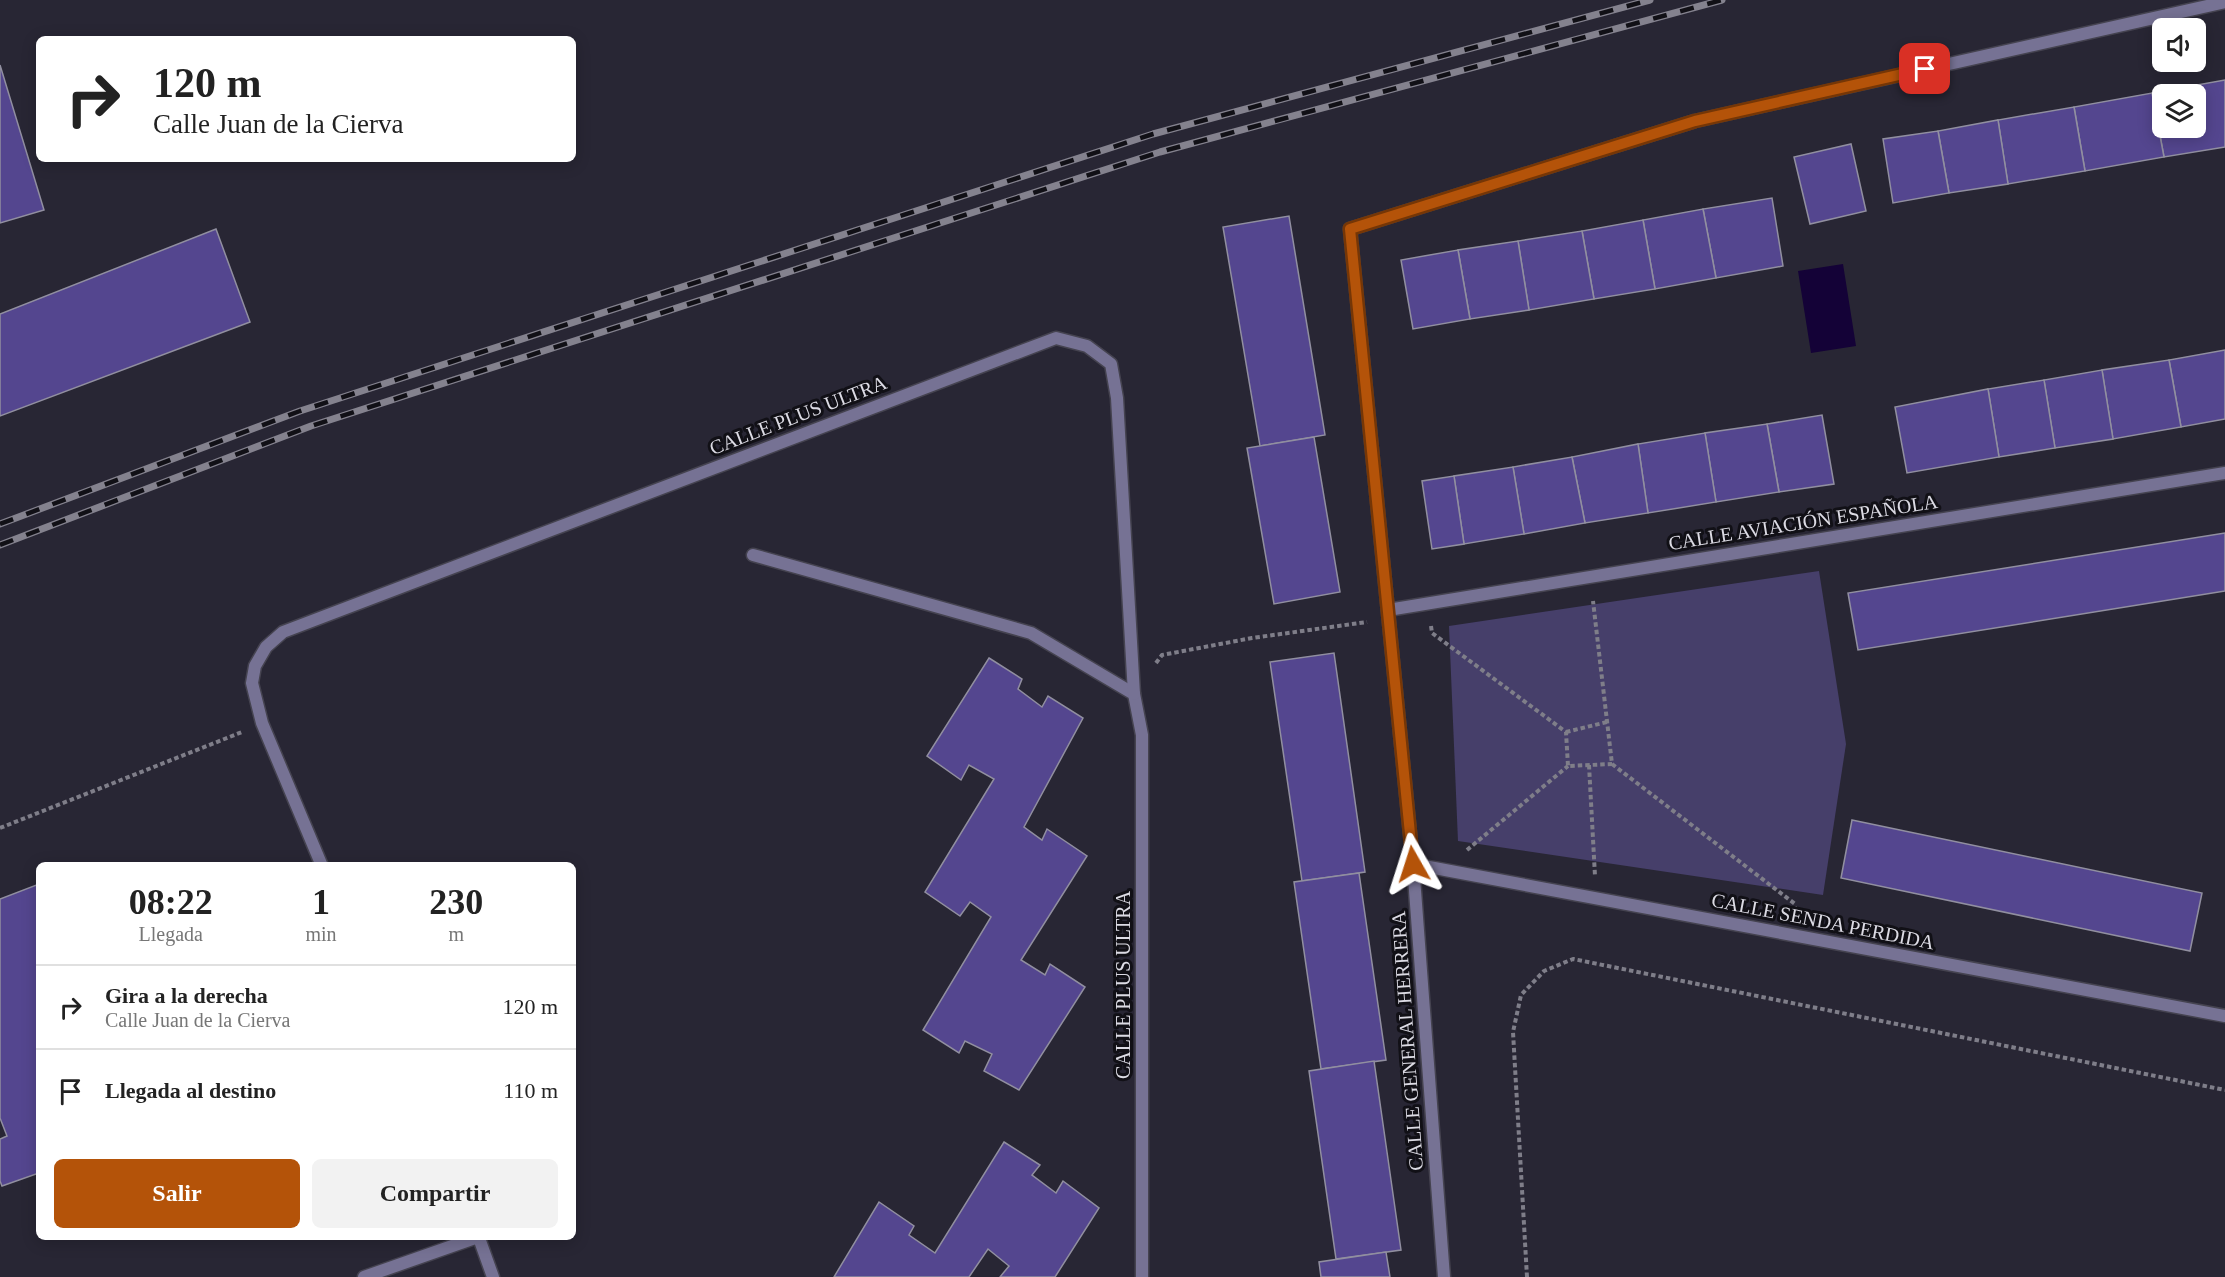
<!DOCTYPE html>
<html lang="es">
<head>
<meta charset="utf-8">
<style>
	body { margin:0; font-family:"Times New Roman",serif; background:#f2f2f2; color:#222; height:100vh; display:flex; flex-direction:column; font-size:22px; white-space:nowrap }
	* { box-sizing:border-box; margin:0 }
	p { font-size:20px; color:#767676 }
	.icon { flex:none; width:33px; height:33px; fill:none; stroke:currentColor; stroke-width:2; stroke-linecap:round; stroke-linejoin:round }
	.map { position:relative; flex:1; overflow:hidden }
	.details { position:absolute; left:36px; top:862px; width:540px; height:378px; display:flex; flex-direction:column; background:#fff; border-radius:9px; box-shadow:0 3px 15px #0003 }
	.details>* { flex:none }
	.hud { position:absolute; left:36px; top:36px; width:540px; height:126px; border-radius:9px; box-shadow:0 3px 15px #0003; background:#fff; color:#222; overflow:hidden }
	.controls { position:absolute; left:2152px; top:18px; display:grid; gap:12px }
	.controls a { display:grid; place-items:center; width:54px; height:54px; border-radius:9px; background:#fff; box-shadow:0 3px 15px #0003; font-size:30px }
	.pin { position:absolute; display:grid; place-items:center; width:51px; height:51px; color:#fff; margin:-26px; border-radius:12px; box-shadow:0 3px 9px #0006 }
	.me { position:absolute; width:66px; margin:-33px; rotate:354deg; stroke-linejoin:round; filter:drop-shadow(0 0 4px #0008) }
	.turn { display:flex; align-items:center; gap:21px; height:126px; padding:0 18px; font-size:27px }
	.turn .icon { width:78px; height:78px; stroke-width:2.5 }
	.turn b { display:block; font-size:42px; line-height:51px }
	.eta { display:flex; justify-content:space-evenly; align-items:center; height:102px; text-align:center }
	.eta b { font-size:36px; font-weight:700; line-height:42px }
	.button { display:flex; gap:12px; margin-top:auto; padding:12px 18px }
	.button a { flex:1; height:69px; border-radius:9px; background:#b45309; color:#fff; font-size:24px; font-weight:700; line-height:69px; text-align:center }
	.button a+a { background:#f2f2f2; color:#222 }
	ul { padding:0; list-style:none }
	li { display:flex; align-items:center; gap:18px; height:84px; padding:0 18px; border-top:2px solid #e0e0e0 }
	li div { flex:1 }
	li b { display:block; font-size:22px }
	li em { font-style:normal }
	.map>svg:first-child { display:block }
	.green { fill:#463f6a }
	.water { fill:#140237 }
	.building { fill:#54468f; stroke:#918fa0; stroke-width:1.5; fill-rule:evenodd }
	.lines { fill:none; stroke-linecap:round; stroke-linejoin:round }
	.minor-casing { stroke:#454350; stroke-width:15 }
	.path { stroke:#7f7e89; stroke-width:4; stroke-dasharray:4.5 3; stroke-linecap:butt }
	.minor { stroke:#767294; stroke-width:12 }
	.rail-casing { stroke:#84828e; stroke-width:7 }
	.rail { stroke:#111016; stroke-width:4.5; stroke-dasharray:14; stroke-linecap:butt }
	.route-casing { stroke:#753606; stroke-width:15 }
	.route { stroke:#b45309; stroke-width:10 }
	.labels { text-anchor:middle; stroke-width:6; stroke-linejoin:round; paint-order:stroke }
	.street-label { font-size:20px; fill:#dcdbe4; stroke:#111016 }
</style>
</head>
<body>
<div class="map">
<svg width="2225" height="1277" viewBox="0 0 2225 1277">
	<rect width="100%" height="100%" fill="#282634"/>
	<path class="green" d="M1819,571L1846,744L1823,895L1458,841L1449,626Z"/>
	<path class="water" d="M1843,264L1856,346L1811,353L1798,271Z"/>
	<g class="building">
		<path d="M0,65L44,210L0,223Z"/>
		<path d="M2225,80V147L2164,157L2152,93ZM2163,94H2196V128H2163Z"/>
		<path d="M2152,93L2164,157L2085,171L2074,107Z"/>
		<path d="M2074,107L2085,171L2008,184L1998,120Z"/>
		<path d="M1998,120L2008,184L1949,193L1938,131Z"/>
		<path d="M1938,131L1949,193L1893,203L1883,139Z"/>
		<path d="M1851,144L1866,211L1810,224L1794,157Z"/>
		<path d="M1772,198L1783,266L1716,278L1703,209Z"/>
		<path d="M1703,209L1716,278L1655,289L1643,220Z"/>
		<path d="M1289,216L1325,435L1260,446L1223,227Z"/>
		<path d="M1643,220L1655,289L1594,299L1582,231Z"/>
		<path d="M216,229L250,322L0,416V314Z"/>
		<path d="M1582,231L1594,299L1529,310L1518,241Z"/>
		<path d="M1518,241L1529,310L1470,319L1458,250Z"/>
		<path d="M1458,250L1470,319L1413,329L1401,260Z"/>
		<path d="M2225,350V419L2181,427L2169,360Z"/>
		<path d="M2169,360L2181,427L2113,439L2102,370Z"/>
		<path d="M2102,370L2113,439L2055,448L2044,380Z"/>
		<path d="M2044,380L2055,448L1999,457L1988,389Z"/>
		<path d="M1988,389L1999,457L1907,473L1895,407Z"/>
		<path d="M1822,415L1834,484L1779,492L1767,424Z"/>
		<path d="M1767,424L1779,492L1716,502L1705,433Z"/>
		<path d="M1705,433L1716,502L1648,513L1638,444Z"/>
		<path d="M1314,437L1340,592L1274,604L1247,448Z"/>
		<path d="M1638,444L1648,513L1585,523L1572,457Z"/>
		<path d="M1572,457L1585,523L1524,534L1513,467Z"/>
		<path d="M1513,467L1524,534L1464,544L1454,476Z"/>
		<path d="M1454,476L1464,544L1432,549L1422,481Z"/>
		<path d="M2225,533V591L1858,650L1848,593Z"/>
		<path d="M1334,653L1365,872L1302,881L1270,662Z"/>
		<path d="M989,658L1022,679L1018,689L1042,707L1048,696L1083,718L1024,827L1042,840L1047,829L1087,856L1021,960L1045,975L1050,964L1085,987L1019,1090L984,1071L992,1054L965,1041L959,1053L923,1030L991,917L970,902L960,916L925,892L994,779L969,765L961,780L927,756Z"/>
		<path d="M1852,820L2202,893L2190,951L1841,878Z"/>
		<path d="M1359,873L1386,1060L1321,1069L1294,882Z"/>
		<path d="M39,884V1173L2,1186L0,1181V1139L7,1136L0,1118V899Z"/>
		<path d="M1374,1061L1401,1250L1336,1259L1309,1071Z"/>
		<path d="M1004,1142L1040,1165L1032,1175L1056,1193L1063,1181L1099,1208L1055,1277H1000L1009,1266L988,1249L969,1277H834L879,1202L914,1226L909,1235L935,1253Z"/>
		<path d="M1386,1252L1390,1277H1321L1319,1262Z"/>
	</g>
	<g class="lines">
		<defs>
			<g id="minor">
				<path d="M753,555L1031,633L1134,694L1142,735V1277"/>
				<path d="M1388,610L2225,473"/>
				<path d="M1413,864L2225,1016"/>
				<path d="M322,866L262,723L252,683L255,666L266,647L283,632L1056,338L1087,346L1111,364L1117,398L1134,694"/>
				<path d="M479,1238L493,1277"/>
				<path d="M364,1277L475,1238"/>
				<path d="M1444,1277L1413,864L1350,229L1695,121L2225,2"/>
			</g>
		</defs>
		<use href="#minor" class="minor-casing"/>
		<g class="path">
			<path d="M1431,626L1432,633L1566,732L1568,766L1612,764L1593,601"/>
			<path d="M1156,663L1162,655L1252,638L1367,622"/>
			<path d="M1566,732L1607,722"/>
			<path d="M1612,764L1795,904V910"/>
			<path d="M1589,765L1595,876"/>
			<path d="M0,828L242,732"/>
			<path d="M1467,850L1568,766"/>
			<path d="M1527,1277L1513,1032L1521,995L1544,971L1573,959L2225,1090"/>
		</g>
		<use href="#minor" class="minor"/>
		<defs>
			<g id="rail">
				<path d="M0,524L300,411L1153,134L1650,0"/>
				<path d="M0,545L311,426L1160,152L1722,0"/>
			</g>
		</defs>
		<use href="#rail" class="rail-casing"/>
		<use href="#rail" class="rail"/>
	</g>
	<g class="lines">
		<defs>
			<path id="route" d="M1413,864L1350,229L1695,121L1925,69"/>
		</defs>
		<use href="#route" class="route-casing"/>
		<use href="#route" class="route"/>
	</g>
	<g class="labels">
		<g class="street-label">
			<text transform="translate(798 415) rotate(-21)" y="7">CALLE PLUS ULTRA</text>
			<text transform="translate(1803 522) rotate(-9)" y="7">CALLE AVIACIÓN ESPAÑOLA</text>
			<text transform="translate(1823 921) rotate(11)" y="7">CALLE SENDA PERDIDA</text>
			<text transform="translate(1123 985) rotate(-90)" y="7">CALLE PLUS ULTRA</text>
			<text transform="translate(1407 1041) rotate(-94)" y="7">CALLE GENERAL HERRERA</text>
		</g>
	</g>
</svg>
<div class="controls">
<a><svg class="icon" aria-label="sound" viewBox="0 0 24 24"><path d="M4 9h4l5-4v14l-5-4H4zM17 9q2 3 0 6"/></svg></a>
<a><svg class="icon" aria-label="layers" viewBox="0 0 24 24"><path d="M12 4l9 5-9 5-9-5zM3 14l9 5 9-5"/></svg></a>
</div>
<div class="pin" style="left:1925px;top:69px;background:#d93025"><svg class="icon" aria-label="arrive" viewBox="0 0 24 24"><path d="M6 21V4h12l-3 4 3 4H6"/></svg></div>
<svg class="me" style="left:1413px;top:864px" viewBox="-20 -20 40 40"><path d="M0-17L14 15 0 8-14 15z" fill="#b45309" stroke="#fff" stroke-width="4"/></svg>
<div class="hud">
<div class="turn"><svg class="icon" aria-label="right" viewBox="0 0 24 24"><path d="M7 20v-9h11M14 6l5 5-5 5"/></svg><div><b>120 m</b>Calle Juan de la Cierva</div></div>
</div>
<section class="details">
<div class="eta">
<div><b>08:22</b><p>Llegada</p></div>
<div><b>1</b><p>min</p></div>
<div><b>230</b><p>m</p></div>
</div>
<ul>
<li><svg class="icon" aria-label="right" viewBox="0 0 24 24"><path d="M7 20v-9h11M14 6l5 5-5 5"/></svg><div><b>Gira a la derecha</b><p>Calle Juan de la Cierva</p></div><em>120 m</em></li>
<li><svg class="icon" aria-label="arrive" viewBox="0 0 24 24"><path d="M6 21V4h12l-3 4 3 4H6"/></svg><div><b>Llegada al destino</b></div><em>110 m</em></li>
</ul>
<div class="button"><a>Salir</a><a>Compartir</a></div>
</section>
</div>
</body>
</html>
